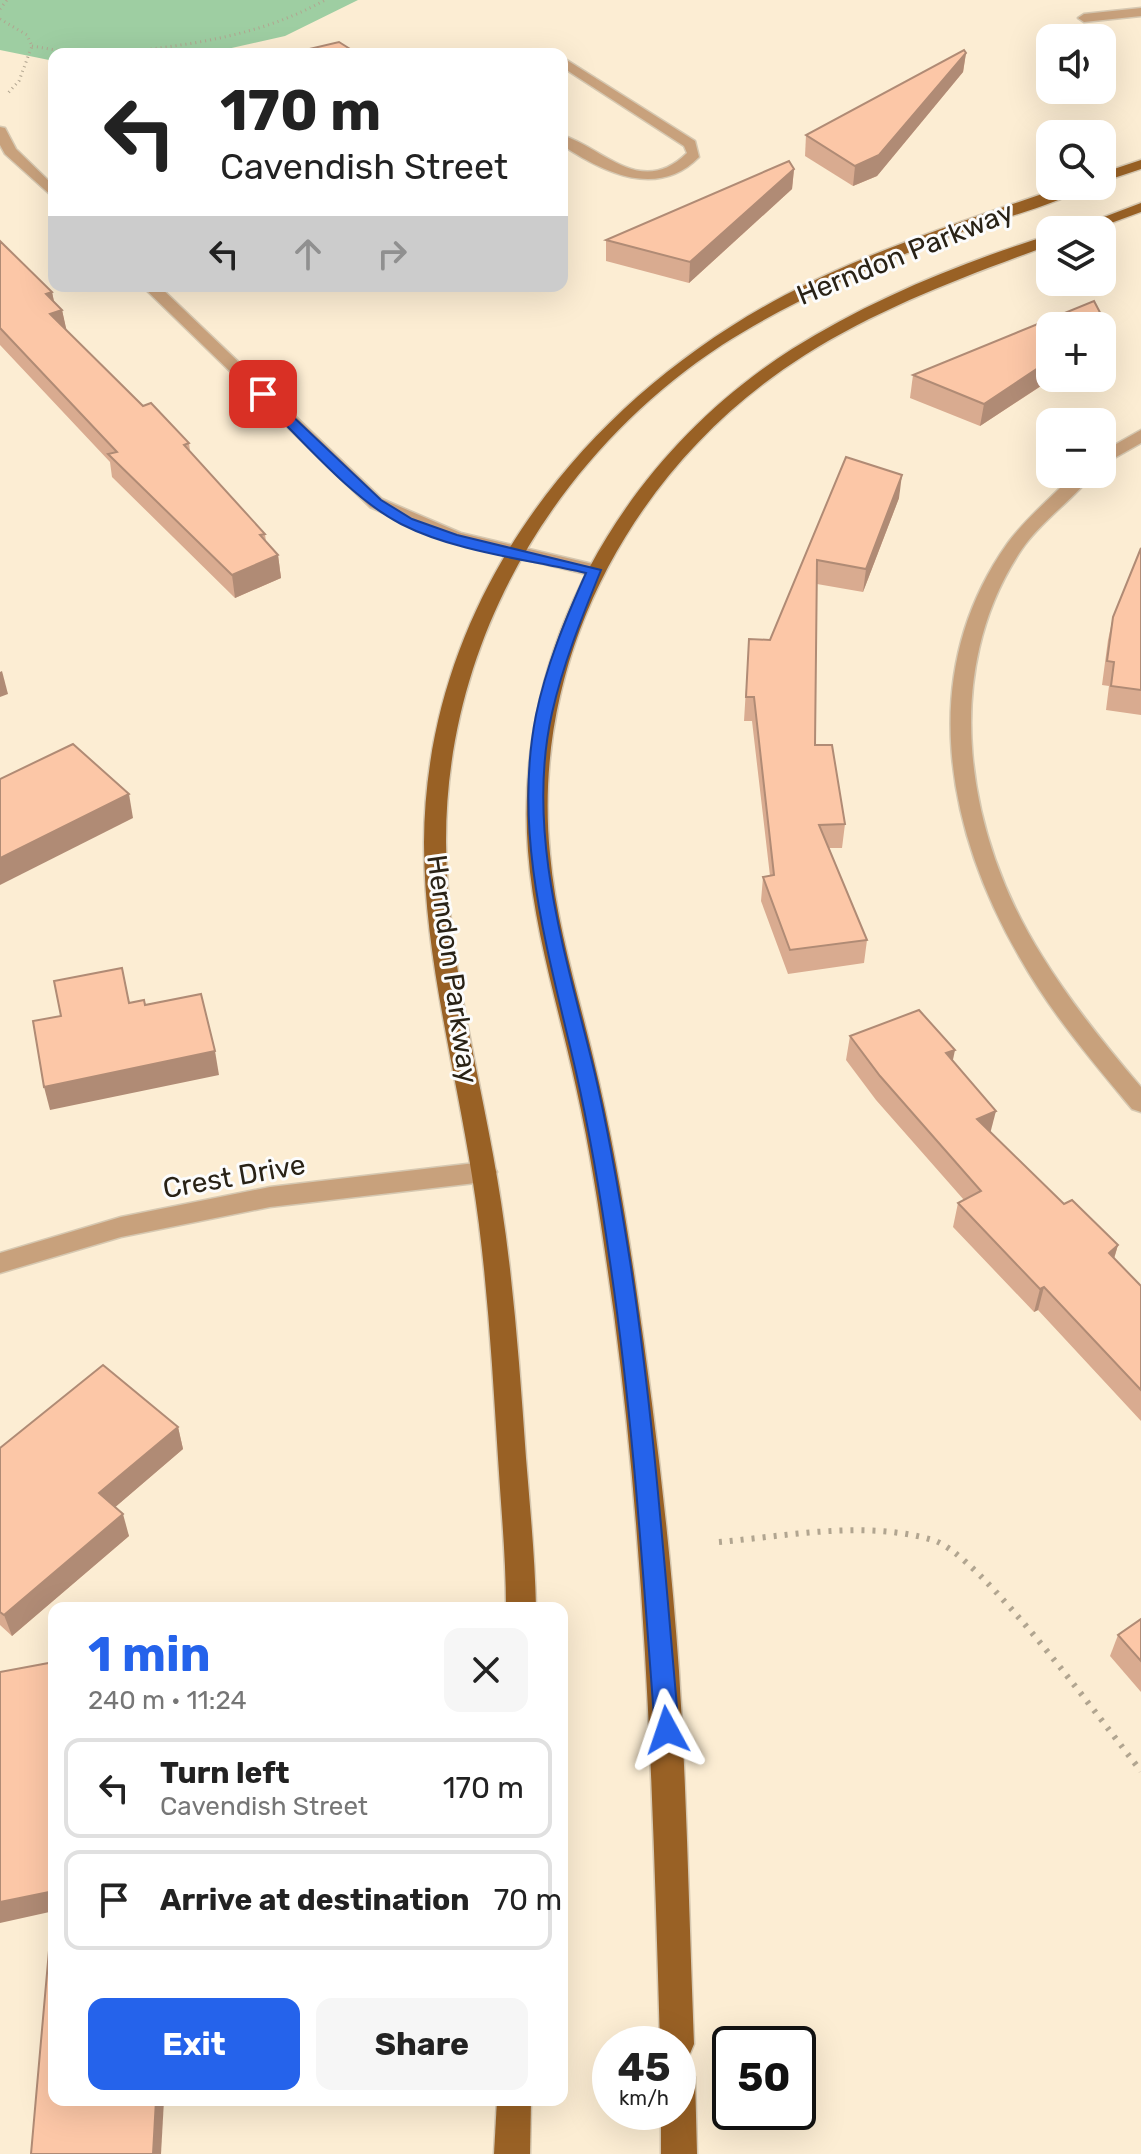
<!DOCTYPE html>
<html lang="en">
<head>
<meta charset="utf-8">
<style>
	body { margin:0; font-family:Rubik,sans-serif; background:#f6f6f6; color:#222; height:100vh; display:flex; flex-direction:column; font-size:30px; white-space:nowrap }
	* { box-sizing:border-box; margin:0 }
	p { font-size:26px; color:#767676 }
	.icon { flex:none; width:44px; height:44px; fill:none; stroke:currentColor; stroke-width:2; stroke-linecap:round; stroke-linejoin:round }
	.map { position:relative; flex:1; overflow:hidden }
	.drawer { position:absolute; left:48px; top:1602px; width:520px; height:504px; display:flex; flex-direction:column; background:#fff; border-radius:16px; box-shadow:0 8px 32px #0002 }
	.drawer>* { flex:none }
	.guide { position:absolute; left:48px; top:48px; width:520px; height:244px; border-radius:16px; box-shadow:0 8px 32px #0002; background:#fff; color:#222; overflow:hidden }
	.buttons { position:absolute; left:1036px; top:24px; display:grid; gap:16px }
	.buttons a { display:grid; place-items:center; width:80px; height:80px; border-radius:16px; background:#fff; box-shadow:0 8px 32px #0002; font-size:40px }
	.speed { position:absolute; left:592px; top:2026px; display:flex; gap:16px; font-size:40px; font-weight:700; text-align:center }
	.speed>* { display:grid; place-content:center; width:104px; height:104px; border-radius:50%; background:#fff; box-shadow:0 8px 32px #0002; line-height:1 }
	.speed small { font-size:20px; font-weight:400 }
	.speed .limit { border:4px solid #111; border-radius:12px; background:#fff; color:#111 }
	.pin { position:absolute; display:grid; place-items:center; width:68px; height:68px; color:#fff; margin:-34px; border-radius:16px; box-shadow:0 4px 12px #0006 }
	.me { position:absolute; width:88px; margin:-44px; rotate:355deg; stroke-linejoin:round; filter:drop-shadow(0 0 6px #0008) }
	.turn { display:flex; align-items:center; gap:28px; height:168px; padding:0 40px; font-size:36px }
	.turn .icon { width:104px; height:104px; stroke-width:2.5 }
	.turn b { display:block; font-size:56px; line-height:68px }
	.lanes { display:flex; align-items:center; height:76px; padding:0 40px; background:#0003; justify-content:center; gap:40px; direction:ltr }
	.lanes .off { opacity:.35 }
	.round { display:grid; place-items:center; flex:none; width:84px; height:84px; border-radius:16px; background:#f6f6f6 }
	.head { display:flex; align-items:center; justify-content:space-between; height:136px; padding:0 40px }
	h1 { font-size:48px; font-weight:700; line-height:60px; color:#2563eb }
	.cta { display:flex; gap:16px; margin-top:auto; padding:16px 40px }
	.cta a { flex:1; height:92px; border-radius:16px; background:#2563eb; color:#fff; font-size:32px; font-weight:700; line-height:92px; text-align:center }
	.cta a+a { background:#f6f6f6; color:#222 }
	ul { padding:0; list-style:none }
	li { display:flex; align-items:center; gap:24px; height:100px; margin:0 16px 12px; padding:0 24px; border:4px solid #e0e0e0; border-radius:16px }
	li div { flex:1 }
	li b { display:block; font-size:30px }
	li em { font-style:normal }
	.map>svg:first-child { display:block }
	.green { fill:#9ecea2 }
	.lines { fill:none; stroke-linecap:round; stroke-linejoin:round }
	.minor-casing { stroke:#d6c8b1; stroke-width:3 }
	.major-casing { stroke:#d6c8b1; stroke-width:3 }
	.path-far1 { stroke:#b1a590; stroke-width:3; stroke-dasharray:1 4; stroke-linecap:butt }
	.path { stroke:#b1a590; stroke-width:6; stroke-dasharray:3 8; stroke-linecap:butt }
	.minor { fill:#c8a17c; fill-rule:evenodd }
	.major { fill:#996125; fill-rule:evenodd }
	.wall { fill:#d9ab90 }
	.shaded-wall { fill:#b08b75 }
	.building { fill:#fcc7a7; stroke:#b08b75; stroke-width:2 }
	.route { fill:#2563eb; stroke:#184099; stroke-width:2 }
	.labels { text-anchor:middle; stroke-width:6; stroke-linejoin:round; paint-order:stroke }
	.street-label { font-size:28px; fill:#292216; stroke:#fcfcfc }
</style>
</head>
<body>
<div class="map">
<svg width="1141" height="2154" viewBox="0 0 1141 2154">
	<rect width="100%" height="100%" fill="#fcedd3"/>
	<path class="green" d="M0,0H358L285,36L205,54H54V61L0,50Z"/>
	<g class="lines">
		<defs>
			<g id="minor">
				<path d="M1141,8V16L1084,22L1078,18L1084,14Z"/>
				<path d="M512,50H533L540,54H505Z"/>
				<path d="M562,57L695,141L699,157C658,199 604,173 562,145V135C605,149 641,198 687,153L684,146L562,67Z"/>
				<path d="M0,127L5,128L16,149L54,186V198L5,154L0,145Z"/>
				<path d="M142,286H159L382,499L461,533L601,566L603,570L594,576L448,541L370,507Z"/>
				<path d="M1141,430V443L1102,465V452Z"/>
				<path d="M1074,474H1093C1072,501 1041,521 1022,549C939,672 966,836 1042,956C1071,1003 1105,1045 1141,1087V1112L1132,1109C1092,1061 1051,1013 1020,958C946,830 916,673 1007,544C1025,519 1052,497 1074,474Z"/>
				<path d="M484,1162L493,1165L497,1172L493,1179L484,1182L270,1207L121,1237L0,1273V1253L121,1217L270,1187Z"/>
			</g>
			<g id="major">
				<path d="M1141,160V169L1102,182V173Z"/>
				<path d="M1065,186H1086C1058,205 997,219 962,232C879,263 797,297 722,345C555,455 445,641 446,843C447,964 483,1083 501,1202C514,1286 520,1372 526,1458C530,1508 535,1558 536,1608H506C506,1558 501,1508 498,1458C492,1364 487,1269 472,1176C455,1066 424,955 424,843C425,604 579,404 785,295C873,249 971,219 1065,186Z"/>
				<path d="M1141,203V212L1092,230H1070Z"/>
				<path d="M1050,235V245C966,276 881,307 805,355C637,461 530,654 550,854C556,923 577,990 593,1057C611,1131 624,1205 635,1280C654,1410 670,1541 679,1671C687,1796 689,1920 694,2044L689,2056L679,2060L690,2065L695,2077L697,2154H661V2112H678V2044H660C653,1799 646,1557 614,1314C603,1238 593,1162 576,1087C559,1009 534,931 528,851C513,649 623,457 792,349C870,300 962,262 1050,235Z"/>
				<path d="M497,2100H531L530,2154H494Z"/>
			</g>
		</defs>
		<use href="#minor" class="minor-casing"/>
		<use href="#major" class="major-casing"/>
		<g class="path-far1">
			<path d="M0,9L7,0"/>
			<path d="M0,19L27,35L32,46L19,81L8,93"/>
			<path d="M32,46L79,54"/>
			<path d="M106,54C182,46 257,38 325,0"/>
		</g>
		<path class="path" d="M719,1542C788,1536 865,1520 933,1540C981,1555 1104,1725 1141,1771"/>
		<use href="#minor" class="minor"/>
		<use href="#major" class="major"/>
	</g>
	<g class="wall">
		<path d="M966,53L963,72L877,176L853,186L805,156L806,135Z"/>
		<path d="M794,169L792,189L689,283L606,261V240Z"/>
		<path d="M0,241L52,292L54,301L62,310L66,330L143,406L189,443L190,451L265,534L266,542L278,555L281,578L235,598L112,477L110,462L0,345Z"/>
		<path d="M1102,346L980,426L910,398L913,375Z"/>
		<path d="M846,457L899,498L863,592L817,584L815,745L845,824L842,848H829L867,940L864,963L788,974L761,901L763,877L770,876L752,721H744L749,639L770,640Z"/>
		<path d="M1141,548V715L1106,710L1109,686L1102,685L1108,640L1113,617Z"/>
		<path d="M850,1036L953,1061L991,1132L1064,1204L1118,1245L1114,1259L1141,1286V1421L1038,1310L1034,1312L953,1227L958,1203L964,1200L876,1100L846,1060Z"/>
		<path d="M178,1427L183,1449L115,1507L129,1536L12,1636L0,1625V1448Z"/>
		<path d="M1141,1619V1692L1110,1656L1118,1635Z"/>
	</g>
	<g class="shaded-wall">
		<path d="M966,53L963,72L877,176L853,186L855,166Z"/>
		<path d="M794,169L792,189L689,283L690,262Z"/>
		<path d="M52,292L56,312L62,310L67,332L54,336L46,294Z"/>
		<path d="M1106,324L1102,346V327Z"/>
		<path d="M1050,360V378H1053L980,426L984,404Z"/>
		<path d="M902,475L899,498L863,592L866,569Z"/>
		<path d="M278,555L281,578L235,598L232,575Z"/>
		<path d="M2,671L8,694L0,697V672Z"/>
		<path d="M129,794L133,818L0,885V858Z"/>
		<path d="M955,1050L950,1074L946,1053Z"/>
		<path d="M215,1051L219,1075L50,1110L44,1087Z"/>
		<path d="M996,1111L990,1134L977,1119Z"/>
		<path d="M1118,1245L1111,1268L1109,1253Z"/>
		<path d="M1044,1287L1038,1310L1034,1312L1040,1289Z"/>
		<path d="M178,1427L183,1449L106,1515L99,1493Z"/>
		<path d="M123,1514L129,1536L12,1636L4,1615Z"/>
		<path d="M54,1891V1911L0,1923V1902Z"/>
		<path d="M156,2100H164L161,2154H153Z"/>
	</g>
	<g class="building">
		<path d="M339,42L358,54H288Z"/>
		<path d="M964,50L966,53L879,155L855,166L806,135Z"/>
		<path d="M789,161L794,169L690,262L606,240Z"/>
		<path d="M0,241L52,292L46,294L62,310L50,314L143,406L151,403L189,443L184,445L265,534L260,535L278,555L232,575L108,454L117,452L0,328Z"/>
		<path d="M1094,301L1106,324L1102,327L1050,326V360L984,404L913,375Z"/>
		<path d="M846,457L902,475L866,569L817,560L815,745H832L845,824L819,825L867,940L790,950L763,877L774,875L754,697H746L749,639L770,640Z"/>
		<path d="M1141,548V690L1111,686L1114,662L1107,661L1113,617Z"/>
		<path d="M73,744L129,794L0,858V779Z"/>
		<path d="M122,968L129,1003L144,1000L145,1005L201,994L215,1051L44,1087L33,1021L61,1016L54,981Z"/>
		<path d="M919,1010L955,1050L946,1053L996,1111L977,1119L1064,1204L1072,1200L1118,1245L1109,1253L1141,1286V1390L1044,1287L1040,1289L958,1203L981,1191L880,1076L850,1036Z"/>
		<path d="M103,1365L178,1427L99,1493L123,1514L4,1615L0,1612V1448Z"/>
		<path d="M1141,1619V1661L1118,1635Z"/>
		<path d="M54,1662V1891L0,1902V1672Z"/>
		<path d="M54,1894V2100H156L153,2154H31Z"/>
	</g>
	<path class="route" d="M258,392H267L381,500L412,519L457,535L601,570C582,617 563,664 552,713C525,833 566,955 594,1070C609,1133 620,1198 630,1261C654,1416 665,1574 679,1730L675,1738L667,1741L659,1738L655,1730C643,1574 633,1417 610,1262C601,1199 590,1134 576,1072C549,954 512,836 536,715C546,666 566,618 586,573C526,559 456,552 401,524C349,497 301,438 258,397Z"/>
	<g class="labels">
		<g class="street-label">
			<text transform="translate(905 253) rotate(-22)" y="10">Herndon Parkway</text>
			<text transform="translate(453 969) rotate(82)" y="10">Herndon Parkway</text>
			<text transform="translate(234 1176) rotate(-10)" y="10">Crest Drive</text>
		</g>
	</g>
</svg>
<div class="buttons">
<a><svg class="icon" aria-label="sound" viewBox="0 0 24 24"><path d="M4 9h4l5-4v14l-5-4H4zM17 9q2 3 0 6"/></svg></a>
<a><svg class="icon" aria-label="search" viewBox="0 0 24 24"><circle cx="10" cy="10" r="6"/><path d="M15 15l6 6"/></svg></a>
<a><svg class="icon" aria-label="layers" viewBox="0 0 24 24"><path d="M12 4l9 5-9 5-9-5zM3 14l9 5 9-5"/></svg></a>
<a>+</a>
<a>−</a>
</div>
<div class="speed"><div>45<small>km/h</small></div><div class="limit">50</div></div>
<div class="pin" style="left:263px;top:394px;background:#d93025"><svg class="icon" aria-label="arrive" viewBox="0 0 24 24"><path d="M6 21V4h12l-3 4 3 4H6"/></svg></div>
<svg class="me" style="left:667px;top:1730px" viewBox="-20 -20 40 40"><path d="M0-17L14 15 0 8-14 15z" fill="#2563eb" stroke="#fff" stroke-width="4"/></svg>
<div class="guide">
<div class="turn"><svg class="icon" aria-label="left" viewBox="0 0 24 24"><path d="M17 20v-9H6M10 6l-5 5 5 5"/></svg><div><b>170 m</b>Cavendish Street</div></div>
<div class="lanes"><svg class="icon" aria-label="left" viewBox="0 0 24 24"><path d="M17 20v-9H6M10 6l-5 5 5 5"/></svg><svg class="icon off" aria-label="ahead" viewBox="0 0 24 24"><path d="M12 20V5M6 11l6-6 6 6"/></svg><svg class="icon off" aria-label="right" viewBox="0 0 24 24"><path d="M7 20v-9h11M14 6l5 5-5 5"/></svg></div>
</div>
<section class="drawer">
<div class="head"><div><h1>1 min</h1><p>240 m · 11:24</p></div><a class="round"><svg class="icon" aria-label="close" viewBox="0 0 24 24"><path d="M6 6l12 12M18 6L6 18"/></svg></a></div>
<ul>
<li><svg class="icon" aria-label="left" viewBox="0 0 24 24"><path d="M17 20v-9H6M10 6l-5 5 5 5"/></svg><div><b>Turn left</b><p>Cavendish Street</p></div><em>170 m</em></li>
<li><svg class="icon" aria-label="arrive" viewBox="0 0 24 24"><path d="M6 21V4h12l-3 4 3 4H6"/></svg><div><b>Arrive at destination</b></div><em>70 m</em></li>
</ul>
<div class="cta"><a>Exit</a><a>Share</a></div>
</section>
</div>
</body>
</html>
